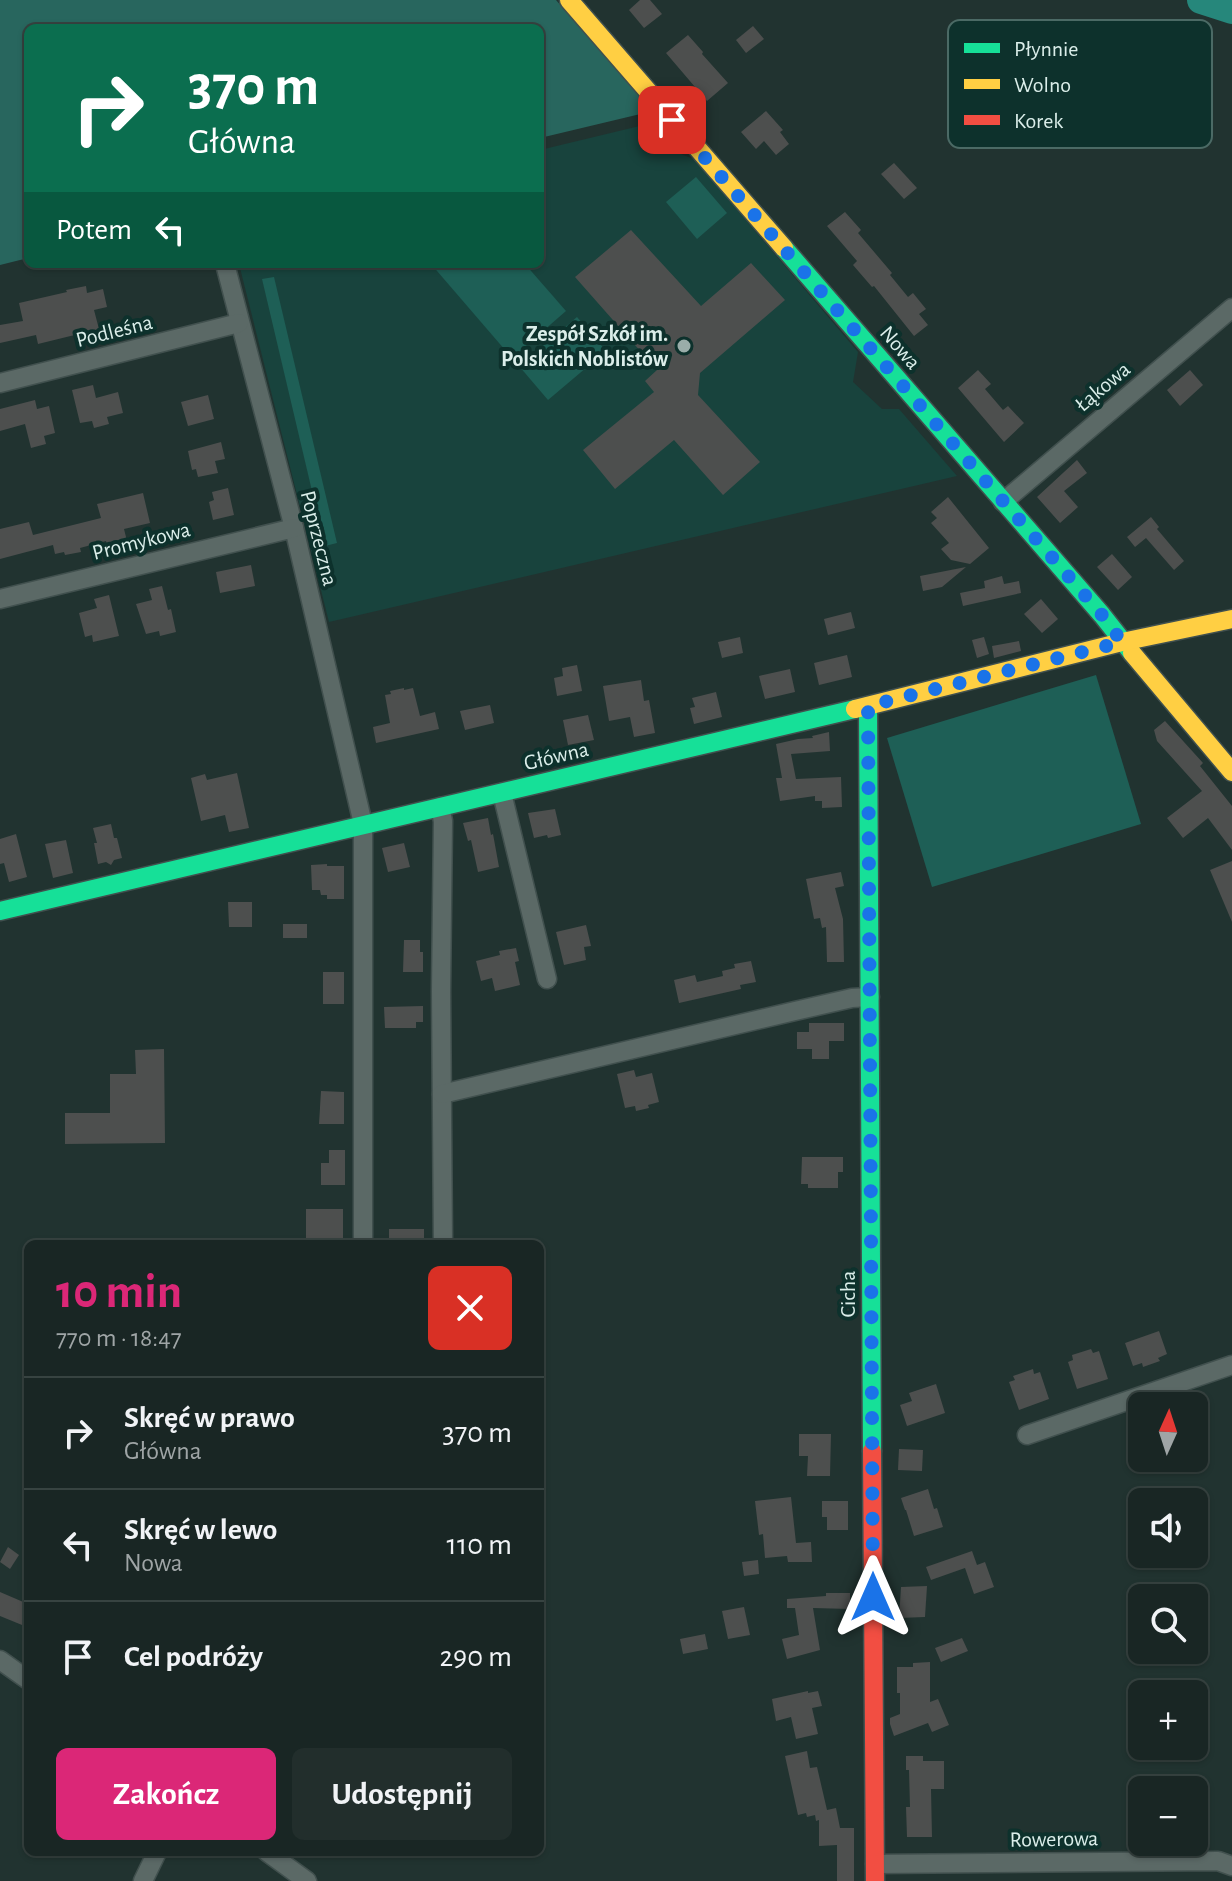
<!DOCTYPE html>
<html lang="pl">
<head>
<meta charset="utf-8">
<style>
	body { margin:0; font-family:"Alegreya Sans",sans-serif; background:#222e2c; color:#f1f3f6; height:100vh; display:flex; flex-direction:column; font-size:30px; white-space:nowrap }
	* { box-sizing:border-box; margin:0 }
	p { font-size:26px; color:#9fa5a6 }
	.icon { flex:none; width:44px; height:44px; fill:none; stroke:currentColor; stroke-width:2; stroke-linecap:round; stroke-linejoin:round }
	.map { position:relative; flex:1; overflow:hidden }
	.side { position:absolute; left:24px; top:1240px; width:520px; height:616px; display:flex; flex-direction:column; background:#192624; border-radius:12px; box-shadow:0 2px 6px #0004,0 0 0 2px #374341 }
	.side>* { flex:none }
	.hud { position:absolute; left:24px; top:24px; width:520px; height:244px; border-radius:12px; box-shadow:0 2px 6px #0004,0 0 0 2px #374341; background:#0b6e4f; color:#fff; overflow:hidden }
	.needle { width:52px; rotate:3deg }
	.controls { position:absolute; left:1128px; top:1392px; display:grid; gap:16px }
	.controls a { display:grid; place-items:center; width:80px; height:80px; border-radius:12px; background:#192624; box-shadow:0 2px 6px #0004,0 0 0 2px #374341; font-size:40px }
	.pin { position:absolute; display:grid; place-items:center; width:68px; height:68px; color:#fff; margin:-34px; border-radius:16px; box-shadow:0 4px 12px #0006 }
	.me { position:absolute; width:88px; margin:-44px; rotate:0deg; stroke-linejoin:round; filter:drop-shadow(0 0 6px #0008) }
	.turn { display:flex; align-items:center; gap:28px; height:168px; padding:0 32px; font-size:36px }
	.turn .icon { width:104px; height:104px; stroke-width:2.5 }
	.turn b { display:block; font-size:56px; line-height:68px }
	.then { display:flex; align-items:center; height:76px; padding:0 32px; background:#0003; gap:16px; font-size:30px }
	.round { display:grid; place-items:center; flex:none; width:84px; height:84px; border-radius:12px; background:#222e2c }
	.summary { display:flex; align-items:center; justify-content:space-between; height:136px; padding:0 32px }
	h1 { font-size:48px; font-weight:700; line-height:60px; color:#db2777 }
	.action { display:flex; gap:16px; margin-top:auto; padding:16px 32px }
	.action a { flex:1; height:92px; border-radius:12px; background:#db2777; color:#fff; font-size:32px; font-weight:700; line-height:92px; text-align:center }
	.action a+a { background:#222e2c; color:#f1f3f6 }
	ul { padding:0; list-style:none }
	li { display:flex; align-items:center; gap:24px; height:112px; padding:0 32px; border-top:2px solid #374341 }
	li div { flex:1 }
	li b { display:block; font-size:30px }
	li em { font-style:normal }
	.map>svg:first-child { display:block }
	.built { fill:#18433d }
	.green { fill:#1e5f56 }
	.forest { fill:#28665e }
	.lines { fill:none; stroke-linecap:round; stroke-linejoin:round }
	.river { stroke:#26877b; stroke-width:28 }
	.building { fill:#4d4f4e }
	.street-casing { stroke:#41504e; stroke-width:21 }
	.fast-casing { stroke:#41504e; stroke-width:21 }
	.slow-casing { stroke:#41504e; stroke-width:21 }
	.jam-casing { stroke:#41504e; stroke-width:21 }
	.street { stroke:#5b6966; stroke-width:18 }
	.fast { stroke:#16e098; stroke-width:18 }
	.slow { stroke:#ffcf43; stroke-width:18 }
	.jam { stroke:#f24e42; stroke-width:18 }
	.route { stroke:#1a73e8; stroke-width:14; stroke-dasharray:0 25.2 }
	.poi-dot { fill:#9aada9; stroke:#0d312c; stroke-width:3 }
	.labels { text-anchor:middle; stroke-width:8; stroke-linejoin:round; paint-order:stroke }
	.street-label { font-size:22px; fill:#dbeeea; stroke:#0d312c }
	.poi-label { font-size:22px; font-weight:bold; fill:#dbeeea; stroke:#0d312c; text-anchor:end }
	.key { fill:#0d312c; stroke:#4b6a65; stroke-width:2 }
	.key-label { font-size:22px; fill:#dbeeea }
</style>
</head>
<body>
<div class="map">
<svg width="1232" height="1881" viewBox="0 0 1232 1881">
	<rect width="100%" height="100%" fill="#213330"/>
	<path class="built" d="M648,124L646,141L694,159L858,352L853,382L882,409H899L957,476L329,622L239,264H540V150Z"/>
	<g class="green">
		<path d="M696,177L727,213L697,239L666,202Z"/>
		<path d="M431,264H525L566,311L512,358Z"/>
		<path d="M274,277L337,543L325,546L262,279Z"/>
		<path d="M577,317L606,351L548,400L519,366Z"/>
		<path d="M1096,675L1141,824L932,887L887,738Z"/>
	</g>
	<path class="forest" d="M0,0H556L653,111L540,138V28H28V258L0,265Z"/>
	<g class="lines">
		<path class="river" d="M1201,0L1232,10"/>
	</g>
	<g class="building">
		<path d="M640,0H650L662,14L644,28L629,10Z"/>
		<path d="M753,26L764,39L746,53L736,40Z"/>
		<path d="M688,35L703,52L702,54L728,83L707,101L666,53Z"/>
		<path d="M766,111L783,130L780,132L789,144L776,155L764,141L756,149L741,132Z"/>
		<path d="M894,163L917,188L904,199L881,174Z"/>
		<path d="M845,212L861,230L858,233L892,273L890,275L908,297L913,293L926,309L919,314L928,325L914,336L874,286L872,287L853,265L857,261L827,226Z"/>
		<path d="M631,230L701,306L751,263L785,300L700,373L698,395L760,462L723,495L674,440L615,489L583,450L654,392L645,381L657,370L575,277Z"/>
		<path d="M86,286L87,293L103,289L107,307L94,310L99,329L38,344L36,335L0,343V325L23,321L19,303L67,292L66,290Z"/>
		<path d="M978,370L991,384L985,389L1003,410L1008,406L1024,423L1004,442L958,388Z"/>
		<path d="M1190,370L1203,385L1180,406L1167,390Z"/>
		<path d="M93,385L96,398L118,392L123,413L107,417L109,424L94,428L92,421L80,423L72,390Z"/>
		<path d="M208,395L214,419L188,426L181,402Z"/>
		<path d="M35,400L37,409L49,406L55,433L44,436L46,444L31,448L25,424L0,431V409Z"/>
		<path d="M221,442L225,459L215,461L218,473L198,477L196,469L192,470L188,451Z"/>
		<path d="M1077,460L1087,473L1064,491L1078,507L1060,523L1037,497Z"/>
		<path d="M228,488L234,515L213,520L209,502L214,500L212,492Z"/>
		<path d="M143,493L150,523L124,529L127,541L107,545L106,541L80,548L81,552L65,555L64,552L55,554L53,545L0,559V529L29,522L33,535L101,518L97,504Z"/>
		<path d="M948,497L989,548L970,564L951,560L941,549L949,543L931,523L937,518L931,512Z"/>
		<path d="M1151,517L1159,527L1157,529L1184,561L1174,570L1146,538L1135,547L1127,537Z"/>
		<path d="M1112,554L1132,577L1118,590L1097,567Z"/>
		<path d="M251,565L255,586L220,593L216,572Z"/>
		<path d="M966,567L942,587L923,591L920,576Z"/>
		<path d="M1002,576L1004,584L1019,581L1021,593L963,606L960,593L985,588L984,581Z"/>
		<path d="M162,586L168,610L171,609L176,632L160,636L159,631L146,634L136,604L152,600L149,589Z"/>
		<path d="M109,595L119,636L93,642L92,635L85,637L79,613L97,608L94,599Z"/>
		<path d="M1041,599L1058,619L1042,633L1024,614Z"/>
		<path d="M851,612L855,628L828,635L824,619Z"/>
		<path d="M740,637L743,653L722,658L718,642Z"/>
		<path d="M984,637L989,654L977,658L972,640Z"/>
		<path d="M1019,641L1021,651L994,658L992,646Z"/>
		<path d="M847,655L852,677L819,685L814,663Z"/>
		<path d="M577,665L582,691L557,696L554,678L563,676L562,668Z"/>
		<path d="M790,669L795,692L765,699L759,676Z"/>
		<path d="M641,680L644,701L649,700L655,733L634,737L630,717L609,721L603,686Z"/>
		<path d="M404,688V690L413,688L420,716L435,712L439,729L376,743L373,727L390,723L385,695L391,694L390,691Z"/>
		<path d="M716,692L722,717L694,724L690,708L695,707L692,698Z"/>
		<path d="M490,705L494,723L465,730L460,711Z"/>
		<path d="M588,715L594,740L568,745L563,720Z"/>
		<path d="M1165,721L1203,763L1200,766L1232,806V850L1208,818L1183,838L1167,818L1202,791L1157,741L1154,730Z"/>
		<path d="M829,732L830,751L791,754L796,779L841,777L842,807L822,808V801H815V796L780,801L776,778H782L776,744L798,739L813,738L812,736Z"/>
		<path d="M237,773L249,828L229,832L225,815L201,821L191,778L205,774L207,780Z"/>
		<path d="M555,809L561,835L548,838L547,835L534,838L528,813Z"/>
		<path d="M488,818L491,835L493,834L499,867L478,872L471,840L468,841L463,823Z"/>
		<path d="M111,824L114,838H117L122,858L114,860L111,865L106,862L98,864L94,843H97L93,828Z"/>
		<path d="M16,834L27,877L9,882L4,863L0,864V839Z"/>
		<path d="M66,840L73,873L53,878L45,844Z"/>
		<path d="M404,843L410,867L388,872L382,848Z"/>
		<path d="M1232,861V922L1210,870Z"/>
		<path d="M327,864V866H344V899H327V895H321L320,890H312L311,865Z"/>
		<path d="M841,872L844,886L835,888L843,919L844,962H827L826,927L822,928L820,918L814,919L806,879Z"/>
		<path d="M228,902H252V927H229Z"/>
		<rect x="283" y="924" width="24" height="14"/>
		<path d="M586,925L591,946L584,947L586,960L564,965L556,932Z"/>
		<path d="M404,940H420V952H423V972H403Z"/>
		<path d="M516,948L519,961L515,962L520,985L495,991L492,978L481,981L476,961L500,955L499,951Z"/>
		<path d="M751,961L756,982L740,985L741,989L679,1003L674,980L695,975L697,982L723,976L722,971L735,968L734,964Z"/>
		<rect x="323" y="972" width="21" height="32"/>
		<path d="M423,1006V1022H416V1028H385L384,1007Z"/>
		<path d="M809,1023H844V1041H829V1059H812V1049H797V1032H809Z"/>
		<path d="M164,1049L165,1143L65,1144V1113H110V1074H136L135,1050Z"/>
		<path d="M634,1070L636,1077L652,1073L659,1102L648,1105L649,1108L636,1111L635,1106L625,1108L617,1074Z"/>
		<path d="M321,1091L344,1092V1124H319Z"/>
		<path d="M329,1150H345V1185H321V1163H329Z"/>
		<path d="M802,1157H843V1172H838V1188H808V1184H801Z"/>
		<rect x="306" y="1209" width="37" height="34"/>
		<path d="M389,1229H424V1243L389,1244Z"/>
		<path d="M1159,1331L1167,1354L1158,1358L1160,1361L1143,1367L1142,1363L1133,1366L1125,1343Z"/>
		<path d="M1091,1349L1093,1353L1099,1351L1108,1379L1077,1389L1068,1362L1073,1360L1072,1355Z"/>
		<path d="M1033,1369L1034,1374L1040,1372L1049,1399L1019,1410L1009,1382L1015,1380L1013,1376Z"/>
		<path d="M936,1384L945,1413L907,1426L900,1405L912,1401L909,1393Z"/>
		<path d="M799,1434H831L830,1476H807L808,1456H799Z"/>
		<path d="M899,1449L923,1450L922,1471L898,1470Z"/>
		<path d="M928,1489L934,1509L937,1508L943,1527L914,1536L906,1510H905L901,1498Z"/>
		<path d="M791,1497L796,1543L811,1542L812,1562H788L787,1556L765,1558L763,1534L759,1535L755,1501Z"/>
		<path d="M822,1501H848V1530H827V1517H822Z"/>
		<path d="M8,1547L19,1555L10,1569L0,1562Z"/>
		<path d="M972,1551L977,1565L985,1562L994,1587L974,1594L965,1568L931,1580L926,1567Z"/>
		<path d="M758,1560L759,1574L744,1576L742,1562Z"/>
		<path d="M927,1586L925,1617L899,1618L901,1587Z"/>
		<path d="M0,1592L28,1604V1610L22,1625L0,1616Z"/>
		<path d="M826,1593H850V1609L813,1608L820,1650L787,1659L782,1639L799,1635L795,1608H787V1599L826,1596Z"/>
		<path d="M744,1607L750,1635L728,1639L722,1611Z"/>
		<path d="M705,1634L708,1649L683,1654L680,1639Z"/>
		<path d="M962,1638L968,1651L941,1662L935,1648Z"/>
		<path d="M930,1662V1702L938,1699L949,1725L932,1732L928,1723L894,1736L890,1724V1718L900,1714V1693H897V1667H913V1663Z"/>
		<path d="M808,1691V1693L818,1691L822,1706L812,1708L818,1734L796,1739L791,1717L776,1721L772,1699Z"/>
		<path d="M807,1751L810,1768L817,1767L827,1810L836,1808L840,1828H854V1881H837V1845L819,1846V1820L816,1821L815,1815L807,1817L806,1813L798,1815L785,1756Z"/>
		<path d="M906,1756H923V1761H944V1789H931L932,1837H907L906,1807H910L909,1770H906Z"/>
	</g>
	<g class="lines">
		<defs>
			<g id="street">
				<path d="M225,264L294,528L363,824V1244"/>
				<path d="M0,383L239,323"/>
				<path d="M1003,502L1232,308"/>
				<path d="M0,599L294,528"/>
				<path d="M502,793L547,979"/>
				<path d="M440,807L443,821L441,991L443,1244"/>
				<path d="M442,1094L795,1011L852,998L870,997"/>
				<path d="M1027,1435L1232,1365"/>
				<path d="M0,1660L28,1680"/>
				<path d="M267,1852L307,1881"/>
				<path d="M875,1864L1218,1861L1232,1866"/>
				<path d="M143,1881L157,1852"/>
			</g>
			<g id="fast">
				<path d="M784,248L1102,615L1132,653"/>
				<path d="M868,706L872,1451"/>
				<path d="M0,911L855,709"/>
			</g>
			<g id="slow">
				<path d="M569,0L784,248"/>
				<path d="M1132,653L1232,772"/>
				<path d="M855,709L1122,642L1232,619"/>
			</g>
			<path id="jam" d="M872,1451L875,1881"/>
		</defs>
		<use href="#street" class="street-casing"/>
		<use href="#fast" class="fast-casing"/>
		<use href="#slow" class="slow-casing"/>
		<use href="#jam" class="jam-casing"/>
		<use href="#street" class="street"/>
		<use href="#fast" class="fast"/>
		<use href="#slow" class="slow"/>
		<use href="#jam" class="jam"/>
	</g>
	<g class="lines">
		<path class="route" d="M672,120L1102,615L1122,642L868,706L873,1597"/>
	</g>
	<circle class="poi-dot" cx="684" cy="346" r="8"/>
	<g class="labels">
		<g class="street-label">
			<text transform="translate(114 330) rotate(-14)" y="8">Podleśna</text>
			<text transform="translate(901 347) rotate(49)" y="8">Nowa</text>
			<text transform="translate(1102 386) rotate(-40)" y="8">Łąkowa</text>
			<text transform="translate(320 538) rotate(76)" y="8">Poprzeczna</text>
			<text transform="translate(141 540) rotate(-14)" y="8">Promykowa</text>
			<text transform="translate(556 755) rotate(-13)" y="8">Główna</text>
			<text transform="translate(847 1294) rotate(-90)" y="8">Cicha</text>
			<text transform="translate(1054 1838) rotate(-1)" y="8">Rowerowa</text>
		</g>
		<g class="poi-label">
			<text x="668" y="341">Zespół Szkół im.<tspan x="668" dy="25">Polskich Noblistów</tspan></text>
		</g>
	</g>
	<rect x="948" y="20" width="264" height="128" rx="12" class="key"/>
	<rect x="964" y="43" width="36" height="10" fill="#16e098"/>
	<rect x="964" y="79" width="36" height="10" fill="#ffcf43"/>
	<rect x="964" y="115" width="36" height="10" fill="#f24e42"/>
	<g class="key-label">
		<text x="1014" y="56">Płynnie</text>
		<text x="1014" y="92">Wolno</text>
		<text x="1014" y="128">Korek</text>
	</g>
</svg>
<div class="controls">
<a><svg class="needle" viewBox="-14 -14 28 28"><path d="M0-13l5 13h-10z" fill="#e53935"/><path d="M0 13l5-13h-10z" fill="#9fa5a6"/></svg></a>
<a><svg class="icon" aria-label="sound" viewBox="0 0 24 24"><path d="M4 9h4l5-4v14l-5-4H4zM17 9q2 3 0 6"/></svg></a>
<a><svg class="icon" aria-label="search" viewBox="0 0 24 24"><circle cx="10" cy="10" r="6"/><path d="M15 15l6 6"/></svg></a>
<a>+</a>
<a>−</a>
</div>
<div class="pin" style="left:672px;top:120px;background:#d93025"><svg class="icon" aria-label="arrive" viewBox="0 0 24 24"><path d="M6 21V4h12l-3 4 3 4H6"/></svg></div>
<svg class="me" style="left:873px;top:1597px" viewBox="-20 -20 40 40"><path d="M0-17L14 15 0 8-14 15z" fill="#1a73e8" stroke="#fff" stroke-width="4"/></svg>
<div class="hud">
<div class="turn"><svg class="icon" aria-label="right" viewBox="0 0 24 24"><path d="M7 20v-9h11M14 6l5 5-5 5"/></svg><div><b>370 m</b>Główna</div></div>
<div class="then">Potem<svg class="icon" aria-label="left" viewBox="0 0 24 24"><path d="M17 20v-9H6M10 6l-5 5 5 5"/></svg></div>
</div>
<section class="side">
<div class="summary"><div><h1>10 min</h1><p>770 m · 18:47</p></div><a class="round" style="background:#d93025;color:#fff"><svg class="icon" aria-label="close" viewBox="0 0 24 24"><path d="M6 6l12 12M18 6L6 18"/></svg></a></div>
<ul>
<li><svg class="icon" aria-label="right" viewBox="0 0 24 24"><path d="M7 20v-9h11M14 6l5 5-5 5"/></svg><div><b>Skręć w prawo</b><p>Główna</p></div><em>370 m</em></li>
<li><svg class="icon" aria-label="left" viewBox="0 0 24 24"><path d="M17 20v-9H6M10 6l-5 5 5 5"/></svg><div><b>Skręć w lewo</b><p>Nowa</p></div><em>110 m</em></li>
<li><svg class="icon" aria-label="arrive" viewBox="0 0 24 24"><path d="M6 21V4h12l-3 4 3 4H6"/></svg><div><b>Cel podróży</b></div><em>290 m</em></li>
</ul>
<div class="action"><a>Zakończ</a><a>Udostępnij</a></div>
</section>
</div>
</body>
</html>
